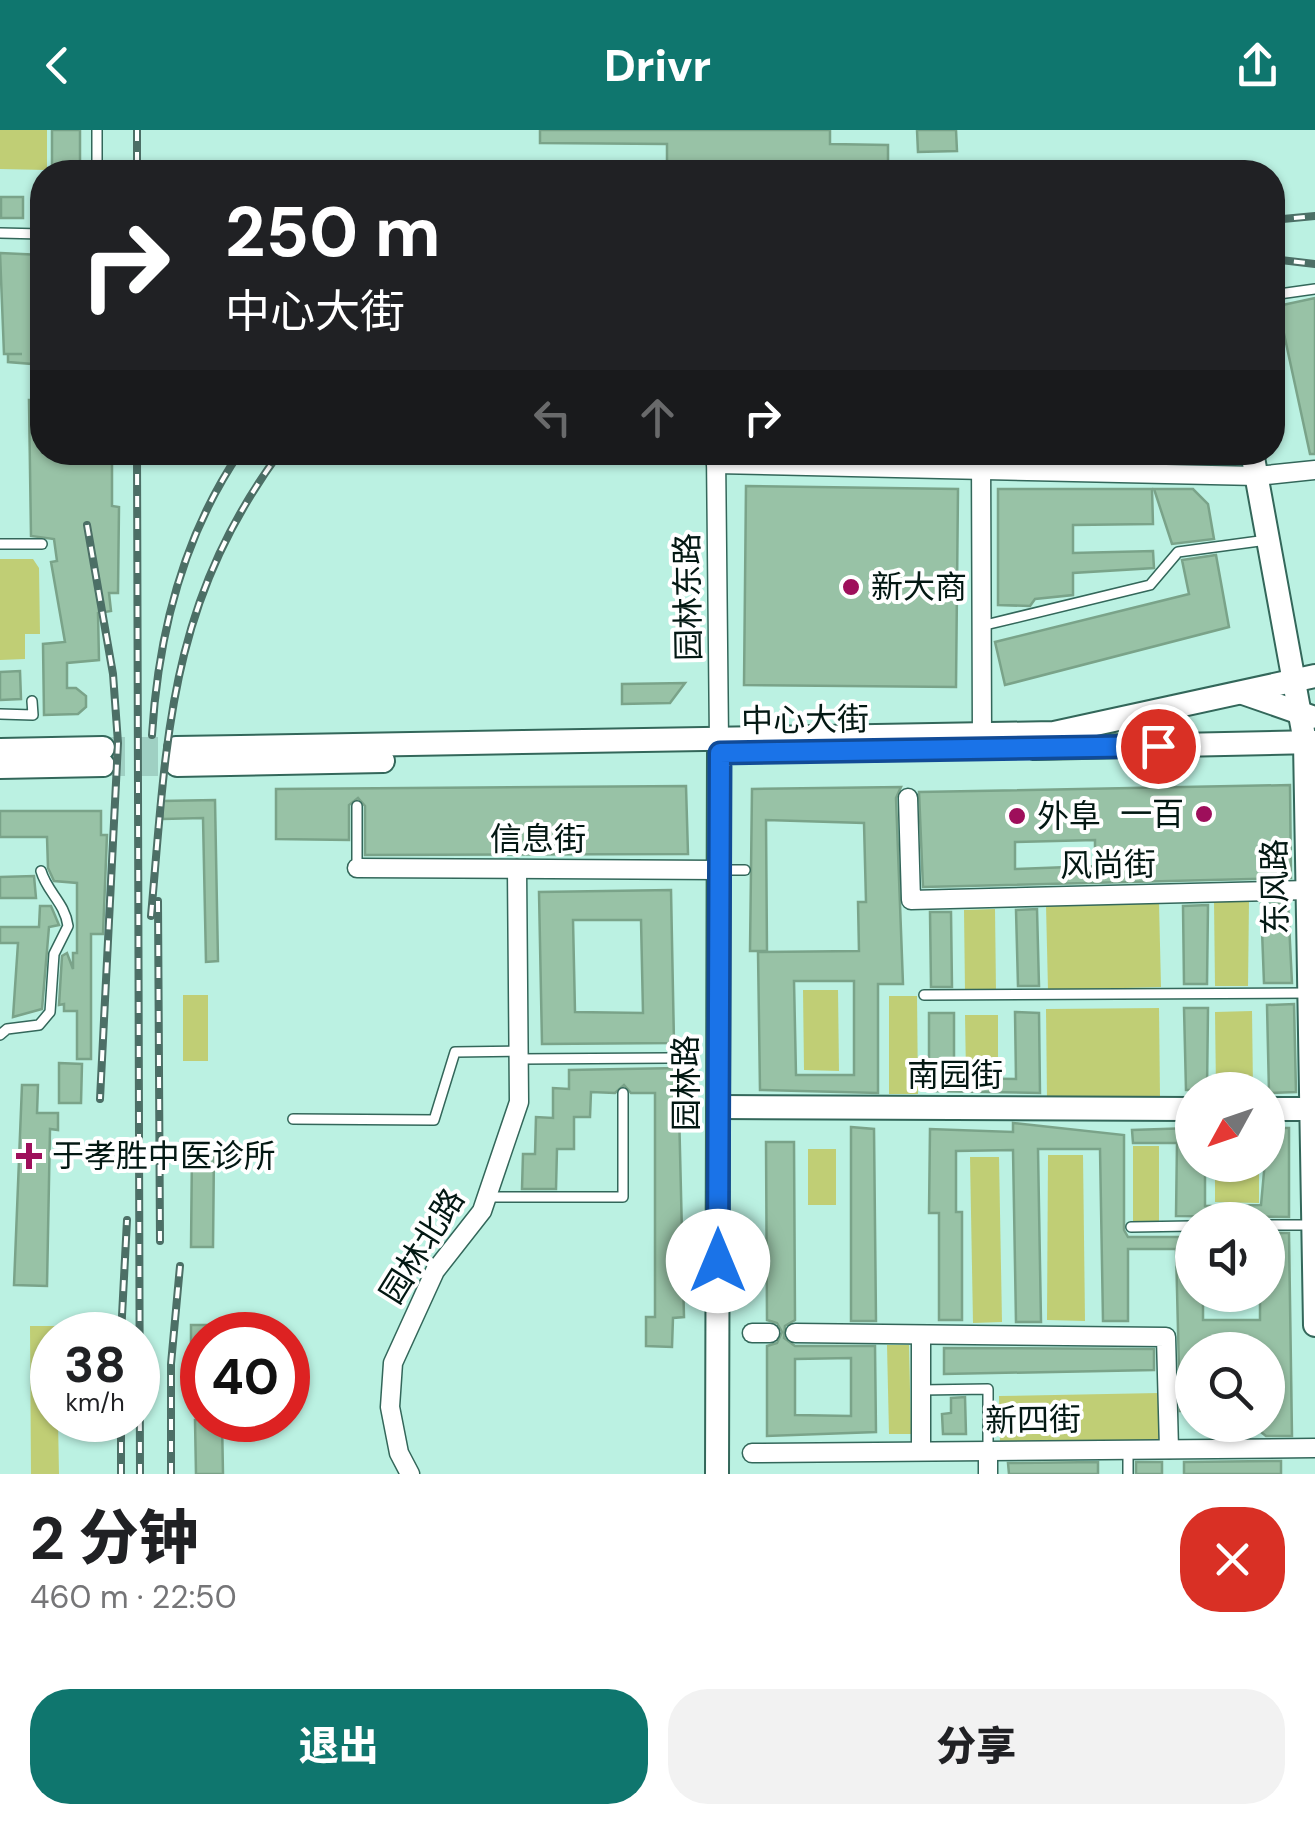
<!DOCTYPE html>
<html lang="zh">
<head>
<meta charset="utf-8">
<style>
	body { margin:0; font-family:"DM Sans","Noto Sans SC",sans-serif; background:#f2f2f2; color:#202124; height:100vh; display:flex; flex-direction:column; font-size:38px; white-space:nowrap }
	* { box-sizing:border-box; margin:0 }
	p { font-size:32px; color:#757577 }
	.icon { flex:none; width:55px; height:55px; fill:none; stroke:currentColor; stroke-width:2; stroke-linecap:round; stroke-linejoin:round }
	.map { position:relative; height:1344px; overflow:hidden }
	.drawer { display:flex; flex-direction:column; background:#fff; flex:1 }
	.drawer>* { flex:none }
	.top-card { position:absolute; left:30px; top:30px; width:1255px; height:305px; border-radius:40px; box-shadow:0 2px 8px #0004; background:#202124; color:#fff; overflow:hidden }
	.needle { width:65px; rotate:230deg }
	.controls { position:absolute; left:1175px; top:942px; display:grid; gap:20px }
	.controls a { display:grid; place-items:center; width:110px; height:110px; border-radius:50%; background:#fff; box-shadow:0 2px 8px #0004; font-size:50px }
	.speed { position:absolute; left:30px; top:1182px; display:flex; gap:20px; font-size:50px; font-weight:700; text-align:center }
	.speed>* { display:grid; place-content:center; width:130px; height:130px; border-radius:50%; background:#fff; box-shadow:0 2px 8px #0004; line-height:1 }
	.speed small { font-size:25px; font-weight:400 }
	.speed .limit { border:15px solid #d22; background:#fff; color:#111 }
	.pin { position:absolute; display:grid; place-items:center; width:85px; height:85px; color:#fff; margin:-42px; border:5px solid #fff; border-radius:50%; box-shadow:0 2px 10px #0007 }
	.me { position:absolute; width:110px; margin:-55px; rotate:0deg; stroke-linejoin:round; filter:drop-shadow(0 0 8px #0008) }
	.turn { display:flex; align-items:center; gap:35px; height:210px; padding:0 30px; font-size:45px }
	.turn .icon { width:130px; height:130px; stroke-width:2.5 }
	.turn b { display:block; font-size:70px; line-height:85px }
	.lanes { display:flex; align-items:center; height:95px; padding:0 30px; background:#0003; justify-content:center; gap:50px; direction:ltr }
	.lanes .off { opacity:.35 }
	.round { display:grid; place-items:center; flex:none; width:105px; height:105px; border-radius:40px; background:#f2f2f2 }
	.headline { display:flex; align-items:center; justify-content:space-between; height:170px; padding:0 30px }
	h1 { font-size:60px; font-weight:800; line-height:75px }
	.button { display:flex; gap:20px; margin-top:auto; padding:20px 30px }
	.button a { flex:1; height:115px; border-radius:40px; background:#0f766e; color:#fff; font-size:40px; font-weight:800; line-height:115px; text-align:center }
	.button a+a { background:#f2f2f2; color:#202124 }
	header { display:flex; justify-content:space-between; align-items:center; height:130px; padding:0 30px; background:#0f766e; color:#fff; font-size:45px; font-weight:800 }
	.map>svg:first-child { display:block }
	.green { fill:#c0ce75 }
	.building { fill:#98c2a6; stroke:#7aa389; stroke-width:2.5; fill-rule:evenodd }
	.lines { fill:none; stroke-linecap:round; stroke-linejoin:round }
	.secondary-tunnel { stroke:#9fd0c3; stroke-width:22; stroke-dasharray:22 11; stroke-linecap:butt }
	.lane-casing { stroke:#33675a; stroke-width:12 }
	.street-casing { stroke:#33675a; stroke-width:21 }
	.secondary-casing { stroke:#33675a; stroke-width:26 }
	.lane { stroke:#fff; stroke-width:9 }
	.street { stroke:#fff; stroke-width:18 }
	.secondary { stroke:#fff; stroke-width:22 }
	.rail-casing { stroke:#4c6f66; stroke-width:8 }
	.rail { stroke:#fff; stroke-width:4; stroke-dasharray:11; stroke-linecap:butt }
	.route-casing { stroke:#114b97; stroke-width:25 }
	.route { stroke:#1a73e8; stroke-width:18 }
	.poi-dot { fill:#9e0f5b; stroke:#fff; stroke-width:4 }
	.labels { text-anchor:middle; stroke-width:8; stroke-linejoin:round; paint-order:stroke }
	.poi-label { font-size:32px; fill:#031813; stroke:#fff; text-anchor:start }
	.street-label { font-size:32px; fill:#031813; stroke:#fff }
</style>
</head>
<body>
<header><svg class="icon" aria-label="back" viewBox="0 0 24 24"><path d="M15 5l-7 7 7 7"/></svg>Drivr<svg class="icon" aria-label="share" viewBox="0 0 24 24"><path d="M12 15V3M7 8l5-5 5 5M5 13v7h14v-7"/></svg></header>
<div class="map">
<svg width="1315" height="1344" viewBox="0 0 1315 1344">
	<rect width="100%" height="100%" fill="#bbf1e2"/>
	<g class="green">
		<path d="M0,0H47V40L0,39Z"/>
		<path d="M0,429H33L39,438L40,504H25V529L0,530Z"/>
		<path d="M1214,771H1249L1248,856H1215Z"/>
		<path d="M1159,773L1161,857L1048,860L1046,775Z"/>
		<path d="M995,779L996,862L965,861L964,780Z"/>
		<path d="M803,860H838L839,941L804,940Z"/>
		<rect x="183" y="865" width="25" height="66"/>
		<path d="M889,866H917L918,964H889Z"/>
		<path d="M1159,878L1160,967L1047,968L1046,879Z"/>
		<path d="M1252,881L1253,960H1216L1215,882Z"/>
		<path d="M965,885H998V945L966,944Z"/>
		<rect x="1133" y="1016" width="26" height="77"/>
		<rect x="808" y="1019" width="28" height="56"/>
		<path d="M1048,1025H1083L1085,1191L1047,1190Z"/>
		<path d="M970,1027H999L1002,1192L973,1193Z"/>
		<path d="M1215,1035H1259V1073L1215,1072Z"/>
		<path d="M30,1196H58V1205H52V1290H58L59,1344H31Z"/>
		<path d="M887,1215H909L911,1304H889Z"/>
		<path d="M1159,1263L1161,1310L1000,1313L999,1266Z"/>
	</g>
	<g class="building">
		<rect x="52" y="0" width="28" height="42"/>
		<path d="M540,0H830V14L888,15V42H667V14L540,13Z"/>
		<path d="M917,0H956L957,21L918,22Z"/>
		<rect x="1" y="67" width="22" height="21"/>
		<path d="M0,123L42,125L35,192V224H42V244H32V234L8,232V224H22H4Z"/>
		<path d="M1315,168V324H1310L1278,176Z"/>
		<path d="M29,270H42V322H112V376L119,377L118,463H109L111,481L98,483L99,530L67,533V558H76L86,566V577L78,584L44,585L43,514L65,512L51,432L57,431L54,409L31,406Z"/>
		<path d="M746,356L958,359L956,557L744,555Z"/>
		<path d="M998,359H1152L1153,394L1073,395V423L1153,421L1154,438L1073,443V465L1035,469L1030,476L998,475Z"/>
		<path d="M1154,359H1193L1208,374L1214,409L1172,414Z"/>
		<path d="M1216,425L1229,497L1005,555L995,512L1189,464L1182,430Z"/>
		<path d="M20,541L21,569L0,570V542Z"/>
		<path d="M685,553L670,573L622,574V554Z"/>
		<path d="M1290,655L1291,748L923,757L919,662ZM1095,710V736L1015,739V712Z"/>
		<path d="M686,656L688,724L365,725V676L358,668L349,675V710L276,709V659Z"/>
		<path d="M901,657L896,668L903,854H878V963L760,960L758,822L859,821L858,772H866L864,693L766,690L767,821H750L752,659ZM794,851H854V945H796Z"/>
		<path d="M215,670L218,831L206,832L203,688L163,689L162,671Z"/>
		<path d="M0,681H101V705H107L103,804H91V929H77V881H64V874L59,875L62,826L67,823L73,839V823H77V753L54,751L48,738L47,707H0Z"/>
		<path d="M34,746L36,768H0V747Z"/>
		<path d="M671,760L674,913L542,914L539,762ZM573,790H641L643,883L575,882Z"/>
		<path d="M1288,773L1292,853H1264L1261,774Z"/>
		<path d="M1208,775L1207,854H1184L1183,776Z"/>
		<path d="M40,776H51L59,795L49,797L42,879L13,887L18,813H0V797H39Z"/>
		<path d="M1037,779L1039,856H1018L1016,780Z"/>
		<path d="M930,782H951L952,857H931Z"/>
		<path d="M1294,874L1296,962L1269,963L1267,875Z"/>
		<path d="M1184,878H1208L1207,960H1186Z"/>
		<path d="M1015,882L1039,883L1040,963L929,961V883H954V948L1016,949Z"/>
		<path d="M59,933L82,934L81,973H59Z"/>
		<path d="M678,938L684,1187L673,1188L672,1217L646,1216V1187H655V963H631L624,955L615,963L591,962L590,987H574V1019H557L556,1059H522L523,1024H535L536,987L553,988V958L569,959V940Z"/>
		<path d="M22,955H38L37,983H58V1000L50,999L47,1156L14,1155Z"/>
		<path d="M1013,993L1124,1005V1100L1128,1107H1192V1165H1203V1190H1260V1165H1268V1103H1289L1292,1306H1266L1252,1295H1268V1220H1192V1281H1180L1176,1119H1128V1191H1103L1100,1019H1038L1041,1192H1016L1013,1020L956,1021V1082H962V1190H939V1083H929L930,999L1013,1002Z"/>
		<path d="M851,997L874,999L876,1191H851Z"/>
		<path d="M1192,998V1035H1205V1076L1261,1075L1268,998H1289V1087L1176,1086L1177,1013H1133L1132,1000Z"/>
		<path d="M766,1012H794L795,1190L785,1196L784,1208L795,1216H875L876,1302L767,1306V1216L777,1213L782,1202L777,1193L767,1190ZM851,1228V1286L795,1285V1229Z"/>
		<path d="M192,1019L214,1020L213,1117H191Z"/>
		<path d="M191,1195H213V1205H202V1253H191Z"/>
		<path d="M944,1218L1154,1219V1240L944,1244Z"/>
		<path d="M965,1267L966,1304H943L942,1284L951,1283V1268Z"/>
		<path d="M195,1290H222L223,1344H196Z"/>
		<path d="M1281,1331V1344H1184V1332Z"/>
		<path d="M1098,1332V1344H1009L1008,1333Z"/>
		<rect x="1136" y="1332" width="26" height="12"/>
	</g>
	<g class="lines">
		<g class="secondary-tunnel">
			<path d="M103,618H176"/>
			<path d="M103,635H177"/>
		</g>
		<defs>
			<g id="lane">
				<path d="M97,42V0"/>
				<path d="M0,103L42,104"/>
				<path d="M1272,165L1315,159"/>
				<path d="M0,414H42"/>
				<path d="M981,496L1150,455L1178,422L1267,410"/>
				<path d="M0,584L33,585L32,571"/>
				<path d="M357,676V738"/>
				<path d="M722,740H745"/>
				<path d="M924,865L1306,863"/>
				<path d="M0,905L7,899L39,895L50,882L54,824L68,796C65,773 47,762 41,741"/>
				<path d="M519,929L668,928"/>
				<path d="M293,989L434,990L455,922L519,921"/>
				<path d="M488,1067H623V963"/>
				<path d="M1268,1095H1310"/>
				<path d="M1131,1097L1192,1096"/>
				<path d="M921,1260L988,1259V1321"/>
				<path d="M1128,1329V1344"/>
			</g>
			<g id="street">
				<path d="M981,322L982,606"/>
				<path d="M716,323L719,611"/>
				<path d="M716,334L1257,346L1315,340"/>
				<path d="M908,668L911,770L1307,760"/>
				<path d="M357,738L719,740"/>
				<path d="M752,1203H770"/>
				<path d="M795,1203L1166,1207L1169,1319"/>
				<path d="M921,1205V1321"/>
				<path d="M988,1321V1344"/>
				<path d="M752,1323L1315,1318"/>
				<path d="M410,1344L399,1323L390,1277L393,1233L435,1141L482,1081L519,972L517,739"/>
			</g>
			<g id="secondary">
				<path d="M1252,322L1305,612L1315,1195"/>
				<path d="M1243,563L1312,587"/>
				<path d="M176,618L1054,603L1315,546"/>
				<path d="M1035,618L1315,612"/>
				<path d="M0,620L103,618"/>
				<path d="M177,635L383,631"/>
				<path d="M0,637L103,635"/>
				<path d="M718,977L1192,979"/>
				<path d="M1268,979H1315"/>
				<path d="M717,1344L719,623"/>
			</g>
		</defs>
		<use href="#lane" class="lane-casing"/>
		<use href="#street" class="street-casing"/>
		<use href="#secondary" class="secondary-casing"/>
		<use href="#lane" class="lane"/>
		<use href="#street" class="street"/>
		<use href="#secondary" class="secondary"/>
		<defs>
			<g id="rail">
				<path d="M137,0V42"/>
				<path d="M1272,90L1315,86"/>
				<path d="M1272,129L1315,134"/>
				<path d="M137,322L140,1344"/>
				<path d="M87,395L113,544L118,613L100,969"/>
				<path d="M152,605C158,506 183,406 240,322"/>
				<path d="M158,771L160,1111"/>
				<path d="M151,786C167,606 168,475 280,322"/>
				<path d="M121,1205L127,1090"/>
				<path d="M121,1290V1344"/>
				<path d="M171,1344V1234L180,1136"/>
			</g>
		</defs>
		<use href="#rail" class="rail-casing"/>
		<use href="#rail" class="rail"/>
	</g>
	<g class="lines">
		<defs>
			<path id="route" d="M718,1131L720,623L1158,616"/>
		</defs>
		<use href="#route" class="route-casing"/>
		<use href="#route" class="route"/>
	</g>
	<g class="poi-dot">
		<circle cx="851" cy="457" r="10"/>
		<circle cx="1204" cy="684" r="10"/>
		<circle cx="1017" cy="686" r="10"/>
		<path d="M24 1011h10v10h10v10h-10v10h-10v-10h-10v-10h10z"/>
	</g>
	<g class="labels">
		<g class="poi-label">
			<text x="871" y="468">新大商</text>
			<text x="1184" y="695" text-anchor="end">一百</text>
			<text x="1037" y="697">外阜</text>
			<text x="52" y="1037">于孝胜中医诊所</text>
		</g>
		<g class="street-label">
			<text transform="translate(688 467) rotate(-91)" y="11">园林东路</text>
			<text transform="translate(805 590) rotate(-1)" y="11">中心大街</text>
			<text x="538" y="720">信息街</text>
			<text transform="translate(1108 735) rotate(-1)" y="11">风尚街</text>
			<text transform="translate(1275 757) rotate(-91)" y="11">东风路</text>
			<text x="955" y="956">南园街</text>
			<text transform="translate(686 953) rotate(-90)" y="11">园林路</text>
			<text transform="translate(422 1116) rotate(-58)" y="11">园林北路</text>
			<text transform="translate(1033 1290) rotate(-1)" y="11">新四街</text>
		</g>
	</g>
</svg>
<div class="controls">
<a><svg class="needle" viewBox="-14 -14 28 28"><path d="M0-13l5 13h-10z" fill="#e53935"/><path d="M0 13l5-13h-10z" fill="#757577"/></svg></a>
<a><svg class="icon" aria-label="sound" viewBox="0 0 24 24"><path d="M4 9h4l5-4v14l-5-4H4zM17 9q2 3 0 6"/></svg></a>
<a><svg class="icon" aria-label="search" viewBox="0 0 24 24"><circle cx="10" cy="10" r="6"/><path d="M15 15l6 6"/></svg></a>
</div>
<div class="speed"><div>38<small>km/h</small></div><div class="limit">40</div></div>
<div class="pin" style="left:1158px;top:616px;background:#d93025"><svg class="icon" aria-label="arrive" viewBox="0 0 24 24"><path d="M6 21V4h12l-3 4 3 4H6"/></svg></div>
<svg class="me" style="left:718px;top:1131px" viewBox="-20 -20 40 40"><circle r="19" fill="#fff"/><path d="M0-13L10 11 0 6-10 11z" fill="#1a73e8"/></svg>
<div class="top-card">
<div class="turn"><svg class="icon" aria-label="right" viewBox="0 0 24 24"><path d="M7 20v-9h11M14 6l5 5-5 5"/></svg><div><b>250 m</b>中心大街</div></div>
<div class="lanes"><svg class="icon off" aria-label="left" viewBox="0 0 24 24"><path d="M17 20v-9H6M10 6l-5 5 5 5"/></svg><svg class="icon off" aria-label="ahead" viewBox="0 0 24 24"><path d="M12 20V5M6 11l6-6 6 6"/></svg><svg class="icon" aria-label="right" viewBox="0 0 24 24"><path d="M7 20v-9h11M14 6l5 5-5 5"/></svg></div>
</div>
</div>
<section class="drawer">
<div class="headline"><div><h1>2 分钟</h1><p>460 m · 22:50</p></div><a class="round" style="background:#d93025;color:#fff"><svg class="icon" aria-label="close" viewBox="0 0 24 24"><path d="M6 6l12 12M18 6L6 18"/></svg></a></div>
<div class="button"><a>退出</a><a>分享</a></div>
</section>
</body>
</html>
